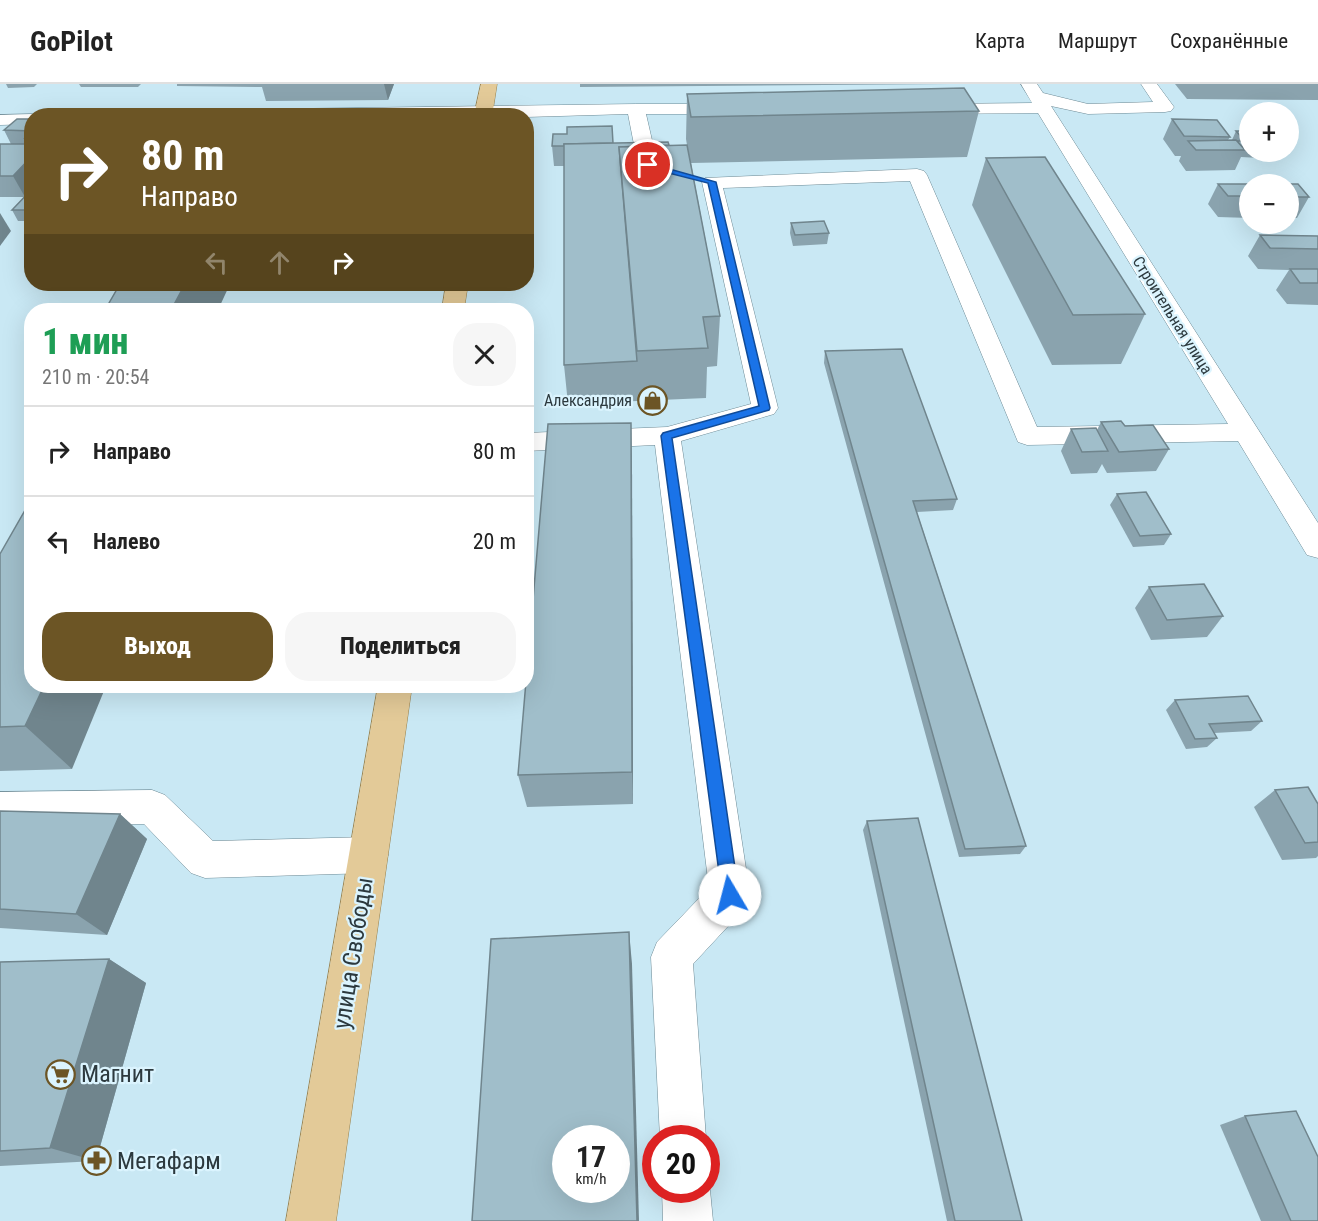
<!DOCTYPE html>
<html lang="ru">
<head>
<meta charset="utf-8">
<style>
	body { margin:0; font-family:"Roboto Condensed",sans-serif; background:#f6f6f6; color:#222; height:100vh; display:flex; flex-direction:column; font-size:22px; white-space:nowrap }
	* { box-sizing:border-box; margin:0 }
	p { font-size:20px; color:#767676 }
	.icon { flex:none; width:33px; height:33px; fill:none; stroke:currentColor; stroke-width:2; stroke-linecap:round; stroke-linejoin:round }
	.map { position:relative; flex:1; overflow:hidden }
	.drawer { position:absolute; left:24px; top:219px; width:510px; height:390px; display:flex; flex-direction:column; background:#fff; border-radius:24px; box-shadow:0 6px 24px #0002 }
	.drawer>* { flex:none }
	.hud { position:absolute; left:24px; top:24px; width:510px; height:183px; border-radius:24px; box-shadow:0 6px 24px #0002; background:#6c5525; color:#fff; overflow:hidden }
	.controls { position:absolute; left:1239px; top:18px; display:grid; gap:12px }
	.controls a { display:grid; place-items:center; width:60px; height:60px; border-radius:50%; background:#fff; box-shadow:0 6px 24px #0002; font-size:30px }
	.speed { position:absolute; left:552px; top:1041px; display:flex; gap:12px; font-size:30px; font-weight:700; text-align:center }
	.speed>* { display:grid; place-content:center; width:78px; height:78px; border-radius:50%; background:#fff; box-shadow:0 6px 24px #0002; line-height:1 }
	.speed small { font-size:15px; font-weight:400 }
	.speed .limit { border:9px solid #d22; background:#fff; color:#111 }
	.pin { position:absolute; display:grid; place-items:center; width:51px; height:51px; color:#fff; margin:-26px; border:3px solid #fff; border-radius:50%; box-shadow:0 2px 6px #0007 }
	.me { position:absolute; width:66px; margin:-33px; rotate:352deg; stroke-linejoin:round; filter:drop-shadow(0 0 4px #0008) }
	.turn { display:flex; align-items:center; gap:21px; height:126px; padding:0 18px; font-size:27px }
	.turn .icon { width:78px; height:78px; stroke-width:2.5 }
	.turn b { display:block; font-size:42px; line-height:51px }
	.lanes { display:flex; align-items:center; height:57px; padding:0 18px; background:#0003; justify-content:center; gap:30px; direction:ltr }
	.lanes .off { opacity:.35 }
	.round { display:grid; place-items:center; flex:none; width:63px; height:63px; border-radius:24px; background:#f6f6f6 }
	.headline { display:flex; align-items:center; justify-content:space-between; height:102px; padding:0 18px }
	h1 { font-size:36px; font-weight:800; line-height:45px; color:#1e9e55 }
	.button { display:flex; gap:12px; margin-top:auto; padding:12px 18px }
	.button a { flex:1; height:69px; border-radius:24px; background:#6c5525; color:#fff; font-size:24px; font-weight:800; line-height:69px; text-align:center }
	.button a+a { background:#f6f6f6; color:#222 }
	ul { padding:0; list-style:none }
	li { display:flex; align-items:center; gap:18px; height:90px; padding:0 18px; border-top:2px solid #e0e0e0 }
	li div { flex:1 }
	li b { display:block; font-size:22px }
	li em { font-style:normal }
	header { display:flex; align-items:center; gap:36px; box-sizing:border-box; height:84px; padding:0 30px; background:#fff; border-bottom:2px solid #e0e0e0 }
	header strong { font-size:28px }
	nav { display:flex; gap:33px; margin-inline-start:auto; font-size:21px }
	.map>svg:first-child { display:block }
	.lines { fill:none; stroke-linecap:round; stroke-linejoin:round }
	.minor-casing { stroke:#6d8a95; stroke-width:1 }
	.major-casing { stroke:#97804c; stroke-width:1 }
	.minor { fill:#fff; fill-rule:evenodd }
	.major { fill:#e3ca98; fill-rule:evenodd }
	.wall { fill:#8aa3ae }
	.shaded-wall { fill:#70858d }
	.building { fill:#a0beca; stroke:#70858d; stroke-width:1.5; fill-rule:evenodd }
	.route { fill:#1a73e8; stroke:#114b97; stroke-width:1.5 }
	.labels { text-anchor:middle; stroke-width:4.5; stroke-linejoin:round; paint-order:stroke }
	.far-street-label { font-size:16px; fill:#2c393e; stroke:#dbf4fe }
	.far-poi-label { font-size:16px; fill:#2c393e; stroke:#dbf4fe; text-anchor:end }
	.near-street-label { font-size:24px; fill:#2c393e; stroke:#dbf4fe }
	.near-poi-label { font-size:24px; fill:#2c393e; stroke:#dbf4fe; text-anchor:start }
</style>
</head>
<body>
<header>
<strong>GoPilot</strong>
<nav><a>Карта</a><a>Маршрут</a><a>Сохранённые</a></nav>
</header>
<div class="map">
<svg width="1318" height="1137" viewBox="0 0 1318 1137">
	<rect width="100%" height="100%" fill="#c9e8f4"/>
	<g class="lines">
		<defs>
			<g id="minor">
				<path d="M1021,0H1037L1043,9L1088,20L1153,18L1141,0H1157L1174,23L1171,27L1165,28L1088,30L1051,22L1318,439V474L1307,471L1238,357L1027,361L1018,358L910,97L723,104L778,324L774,330L681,357L750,811L744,825L693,880L706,1054H660L651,873L657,858L709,804L655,361L526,367V349L667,343L751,320L702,98L705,94L917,85L924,87L927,91L1037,343L1228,340L1038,29L932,30L926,29L923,25L926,21L932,20L1032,19Z"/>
				<path d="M636,20H730L736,21L739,25L736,29L730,30H646L657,78L676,83L679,87L676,91C666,94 645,90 638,81L628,30L526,33L140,32L149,27Z"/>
				<path d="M32,30L39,32H32V40L0,41V31Z"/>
				<path d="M152,706L165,711L213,757L369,753L383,758L388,771L383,784L369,789L205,794L191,789L144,740L0,742V708Z"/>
				<path d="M706,1097L710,1106L713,1137H663L662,1106H706Z"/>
			</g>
			<g id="major">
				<path d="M481,0H497L492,32H474Z"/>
				<path d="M446,200H468L464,226H442Z"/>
				<path d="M378,602H412L336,1137H286Z"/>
			</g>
		</defs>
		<use href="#minor" class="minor-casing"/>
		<use href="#major" class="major-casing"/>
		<use href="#minor" class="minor"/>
		<use href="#major" class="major"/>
	</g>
	<g class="wall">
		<path d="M6,0H37L34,3L8,4Z"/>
		<path d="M79,0H141L138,3H81Z"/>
		<path d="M177,0H394L388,16L266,17L262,3L177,2Z"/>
		<path d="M580,0H950L580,3Z"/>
		<path d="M1175,0H1318V16L1187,15Z"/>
		<path d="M687,10L979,27L967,73L691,79L720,232L717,282L707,283L706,314L568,320L564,281V82H554L552,62L687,61L686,55Z"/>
		<path d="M32,35V137H18L12,126L24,113H0V60H11L4,46Z"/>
		<path d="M1172,35L1230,53L1228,56H1232L1236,47H1250V68H1263L1260,74L1241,73L1235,86L1186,87L1179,77L1181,72H1175L1163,55Z"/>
		<path d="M986,74L1145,230L1121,280L1052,281L972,121Z"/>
		<path d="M1218,100H1298L1309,113L1297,134H1288V100H1250V134L1218,133L1208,120Z"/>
		<path d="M791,139L829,149L827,160L793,162L790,149Z"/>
		<path d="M1260,151L1318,152V221L1287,220L1276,206L1289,186L1258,185L1248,172Z"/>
		<path d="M825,267L957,415L953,426L917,428L1026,762L1020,770L959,773L824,279Z"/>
		<path d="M1101,338L1125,342L1169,365L1156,387L1107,389L1102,380L1097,389L1071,390L1061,367L1071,345L1097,346Z"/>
		<path d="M632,378L633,720L527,723L518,691Z"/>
		<path d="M1117,410L1171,450L1164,461L1133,463L1110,421Z"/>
		<path d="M0,470L72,685L0,687Z"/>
		<path d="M1149,503L1223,532L1207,553L1151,556L1135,524Z"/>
		<path d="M1175,616L1262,637L1251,647L1214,649L1217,654L1207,663L1186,665L1166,626Z"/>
		<path d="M1275,706L1318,720V772L1316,774L1282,776L1254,723Z"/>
		<path d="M0,727L120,730L147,755L107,851L0,844Z"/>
		<path d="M867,737L1022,1137H947L863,746Z"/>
		<path d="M109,875L146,899L96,1077L0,1082V878Z"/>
		<path d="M1245,1032L1318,1137H1261L1220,1041Z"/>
	</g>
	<g class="shaded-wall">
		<path d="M384,0H394L388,16Z"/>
		<path d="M32,72V105L25,113L13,92Z"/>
		<path d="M0,129L11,147L0,162Z"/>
		<path d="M185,200H230L218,226H171Z"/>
		<path d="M631,339L632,378L633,720L632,688Z"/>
		<path d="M44,602H106L72,685L25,642Z"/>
		<path d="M120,730L147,755L107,851L76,830Z"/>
		<path d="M629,848L632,880L639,1137H637Z"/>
		<path d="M109,875L146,899L96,1077L50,1064Z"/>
	</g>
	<g class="building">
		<path d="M964,4L979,27L691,33L687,10Z"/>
		<path d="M17,35H32V47L4,46Z"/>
		<path d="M1172,35L1217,36L1230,53L1184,52Z"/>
		<path d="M612,42L613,59L564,60V62H552L553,50H567V43Z"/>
		<path d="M1236,47H1250V63H1242L1237,57H1245Z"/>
		<path d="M32,48V54H25Z"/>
		<path d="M1236,56L1245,66H1196L1188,57Z"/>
		<path d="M668,58L669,61L619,63L637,277L564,281V60Z"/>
		<path d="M0,60H32V72L13,92H0Z"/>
		<path d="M687,61L720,232L703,233L708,264L637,267L619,63Z"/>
		<path d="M1045,73L1145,230L1073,231L986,74Z"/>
		<path d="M1218,100H1298L1309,113H1288V100H1250V112H1228Z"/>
		<path d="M32,105V126H12Z"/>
		<path d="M824,137L829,149L795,151L791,139Z"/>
		<path d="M1260,151L1318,152V165L1270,164Z"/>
		<path d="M1290,185H1318V199H1300Z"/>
		<path d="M120,200H185L171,226H105Z"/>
		<path d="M902,265L957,415L913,417L1026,762L965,765L825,267Z"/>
		<path d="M1121,337L1125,342L1153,341L1169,365L1119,368L1101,338Z"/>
		<path d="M631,339L632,688L518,691L548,340Z"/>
		<path d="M1096,344L1108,367L1082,368L1071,345Z"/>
		<path d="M1146,408L1171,450L1140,452L1117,410Z"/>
		<path d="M32,414V602H44L25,642L0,643V470Z"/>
		<path d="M1204,500L1223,532L1167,536L1149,503Z"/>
		<path d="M1248,612L1262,637L1209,640L1217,654L1195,655L1175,616Z"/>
		<path d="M1308,703L1318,720V758L1305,759L1275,706Z"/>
		<path d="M0,727L120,730L76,830L0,825Z"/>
		<path d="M918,734L1022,1137H955L867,737Z"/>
		<path d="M629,848L637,1137H472L491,855ZM566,1054H616V1106H566Z"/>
		<path d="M109,875L50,1064L0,1067V878Z"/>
		<path d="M1296,1027L1318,1073V1137H1291L1245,1032Z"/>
	</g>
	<path class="route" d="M648,79L716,98L770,324L769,326L672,354L739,811L736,817L730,819L725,817L722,811L661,352L663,349L759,322L708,99L645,83V80Z"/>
	<defs>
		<symbol id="shop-ring" viewBox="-11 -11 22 22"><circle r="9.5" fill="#dbf4fe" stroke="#6c5525" stroke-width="1.5"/><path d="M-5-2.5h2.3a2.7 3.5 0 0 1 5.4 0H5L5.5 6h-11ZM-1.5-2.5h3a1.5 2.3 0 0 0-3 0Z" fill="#6c5525"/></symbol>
		<symbol id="supermarket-ring" viewBox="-11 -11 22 22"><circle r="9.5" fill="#dbf4fe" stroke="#6c5525" stroke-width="1.5"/><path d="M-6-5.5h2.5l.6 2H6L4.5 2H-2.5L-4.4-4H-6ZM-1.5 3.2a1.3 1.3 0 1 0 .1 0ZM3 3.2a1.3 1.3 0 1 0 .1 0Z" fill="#6c5525"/></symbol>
		<symbol id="pharmacy-ring" viewBox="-11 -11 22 22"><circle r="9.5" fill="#dbf4fe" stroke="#6c5525" stroke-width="1.5"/><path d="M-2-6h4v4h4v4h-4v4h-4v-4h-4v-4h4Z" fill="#6c5525"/></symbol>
	</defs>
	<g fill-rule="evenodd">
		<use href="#shop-ring" x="636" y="300" width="33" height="33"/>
		<use href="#supermarket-ring" x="44" y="974" width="33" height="33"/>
		<use href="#pharmacy-ring" x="80" y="1060" width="33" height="33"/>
	</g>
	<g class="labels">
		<g class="far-street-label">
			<text transform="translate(1173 231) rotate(58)" y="6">Строительная улица</text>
		</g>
		<g class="far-poi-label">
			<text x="632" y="322">Александрия</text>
		</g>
		<g class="near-street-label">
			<text transform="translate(353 869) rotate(-81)" y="8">улица Свободы</text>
		</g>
		<g class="near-poi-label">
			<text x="81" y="998">Магнит</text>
			<text x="117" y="1085">Мегафарм</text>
		</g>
	</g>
</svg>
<div class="controls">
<a>+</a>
<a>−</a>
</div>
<div class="speed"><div>17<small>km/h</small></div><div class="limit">20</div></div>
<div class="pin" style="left:648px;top:81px;background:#d93025"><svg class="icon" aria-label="arrive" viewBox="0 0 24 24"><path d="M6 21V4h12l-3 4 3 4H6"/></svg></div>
<svg class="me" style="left:730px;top:811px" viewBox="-20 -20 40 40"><circle r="19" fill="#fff"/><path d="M0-13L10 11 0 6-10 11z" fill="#1a73e8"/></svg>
<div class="hud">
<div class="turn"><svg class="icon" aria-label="right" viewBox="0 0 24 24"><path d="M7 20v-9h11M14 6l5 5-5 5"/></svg><div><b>80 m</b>Направо</div></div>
<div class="lanes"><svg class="icon off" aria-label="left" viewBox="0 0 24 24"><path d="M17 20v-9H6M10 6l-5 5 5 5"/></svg><svg class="icon off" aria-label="ahead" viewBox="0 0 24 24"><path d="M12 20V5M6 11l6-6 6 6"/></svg><svg class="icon" aria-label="right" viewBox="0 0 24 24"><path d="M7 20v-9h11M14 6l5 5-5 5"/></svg></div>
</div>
<section class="drawer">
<div class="headline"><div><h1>1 мин</h1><p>210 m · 20:54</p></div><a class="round"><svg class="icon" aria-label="close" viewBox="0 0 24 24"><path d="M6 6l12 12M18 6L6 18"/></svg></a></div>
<ul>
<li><svg class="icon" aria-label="right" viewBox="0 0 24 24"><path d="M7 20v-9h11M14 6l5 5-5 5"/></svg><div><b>Направо</b></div><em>80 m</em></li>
<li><svg class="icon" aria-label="left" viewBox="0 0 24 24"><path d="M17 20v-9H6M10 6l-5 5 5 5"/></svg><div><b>Налево</b></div><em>20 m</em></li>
</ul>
<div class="button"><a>Выход</a><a>Поделиться</a></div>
</section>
</div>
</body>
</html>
